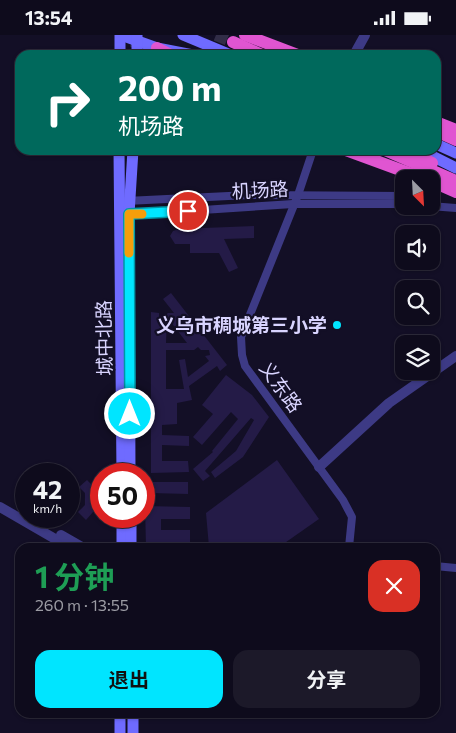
<!DOCTYPE html>
<html lang="zh">
<head>
<meta charset="utf-8">
<style>
	body { margin:0; font-family:Commissioner,"Noto Sans SC",sans-serif; background:#1c1929; color:#f1f3f6; height:100vh; display:flex; flex-direction:column; font-size:19px; white-space:nowrap }
	* { box-sizing:border-box; margin:0 }
	p { font-size:16px; color:#9b9ba3 }
	.icon { flex:none; width:28px; height:28px; fill:none; stroke:currentColor; stroke-width:2; stroke-linecap:round; stroke-linejoin:round }
	.map { position:relative; flex:1; overflow:hidden }
	.side { position:absolute; left:15px; top:508px; width:425px; height:175px; display:flex; flex-direction:column; background:#0e0b1c; border-radius:15px; box-shadow:0 1px 4px #0004,0 0 0 1px #2e2b3b }
	.side>* { flex:none }
	.banner { position:absolute; left:15px; top:15px; width:426px; height:105px; border-radius:15px; box-shadow:0 1px 4px #0004,0 0 0 1px #2e2b3b; background:#00695c; color:#fff; overflow:hidden }
	.needle { width:32px; rotate:156deg }
	.controls { position:absolute; left:395px; top:135px; display:grid; gap:10px }
	.controls a { display:grid; place-items:center; width:45px; height:45px; border-radius:10px; background:#0e0b1c; box-shadow:0 1px 4px #0004,0 0 0 1px #2e2b3b; font-size:25px }
	.speed { position:absolute; left:15px; top:428px; display:flex; gap:10px; font-size:25px; font-weight:700; text-align:center }
	.speed>* { display:grid; place-content:center; width:65px; height:65px; border-radius:50%; background:#0e0b1c; box-shadow:0 1px 4px #0004,0 0 0 1px #2e2b3b; line-height:1 }
	.speed small { font-size:12px; font-weight:400 }
	.speed .limit { border:8px solid #d22; background:#fff; color:#111 }
	.pin { position:absolute; display:grid; place-items:center; width:42px; height:42px; color:#fff; margin:-21px; border:2px solid #fff; border-radius:50%; box-shadow:0 1px 5px #0007 }
	.me { position:absolute; width:55px; margin:-28px; rotate:0deg; stroke-linejoin:round; filter:drop-shadow(0 0 4px #0008) }
	.turn { display:flex; align-items:center; gap:18px; height:105px; padding:0 20px; font-size:22px }
	.turn .icon { width:65px; height:65px; stroke-width:2.5 }
	.turn b { display:block; font-size:35px; line-height:42px }
	.round { display:grid; place-items:center; flex:none; width:52px; height:52px; border-radius:15px; background:#1c1929 }
	.head { display:flex; align-items:center; justify-content:space-between; height:85px; padding:0 20px }
	h1 { font-size:30px; font-weight:700; line-height:38px; color:#1e9e55 }
	.cta { display:flex; gap:10px; margin-top:auto; padding:10px 20px }
	.cta a { flex:1; height:58px; border-radius:15px; background:#00e5ff; color:#111; font-size:20px; font-weight:700; line-height:58px; text-align:center }
	.cta a+a { background:#1c1929; color:#f1f3f6 }
	.status { display:flex; justify-content:space-between; align-items:center; height:35px; padding:0 25px; background:#0e0b1c; direction:ltr }
	.status svg { height:14px; fill:currentColor }
	.map>svg:first-child { display:block }
	.building { fill:#241b47; fill-rule:evenodd }
	.lines { fill:none; stroke-linecap:round; stroke-linejoin:round }
	.trunk-tunnel { stroke:#312d47; stroke-width:12; stroke-dasharray:12 6; stroke-linecap:butt }
	.minor { stroke:#3d3a85; stroke-width:8 }
	.tertiary { stroke:#3d3a85; stroke-width:10 }
	.secondary { stroke:#6f6bff; stroke-width:11 }
	.trunk { stroke:#e055d1; stroke-width:12 }
	.route-casing { stroke:#0095a6; stroke-width:12 }
	.route { stroke:#00e5ff; stroke-width:9 }
	.slow { stroke:#f59e0b; stroke-width:9 }
	.poi-dot { fill:#00e5ff; stroke:#130f26; stroke-width:2 }
	.labels { text-anchor:middle; stroke-width:4.5; stroke-linejoin:round; paint-order:stroke }
	.street-label { font-size:19px; fill:#d9d4ff; stroke:#130f26 }
	.poi-label { font-size:19px; font-weight:bold; fill:#d9d4ff; stroke:#130f26; text-anchor:end }
</style>
</head>
<body>
<div class="status"><b>13:54</b><svg viewBox="0 0 49 12"><path d="M0 12V9h3v3zM5 12V6h3v6zM10 12V3h3v9zM15 12V0h3v12zM26 1h20v11H26zM47 4h2v5h-2z"/></svg></div>
<div class="map">
<svg width="456" height="698" viewBox="0 0 456 698">
	<rect width="100%" height="100%" fill="#130f26"/>
	<g class="building">
		<path d="M254,191V203L224,204L238,233L229,237L219,218H190V209H175L170,201L173,196L179,194Z"/>
		<path d="M171,258L227,330L220,336L217,331L189,351L192,365L177,368V389L162,390V400L189,401V411L162,410V426H188L189,437L151,438V277L159,278V285L168,278H174L163,264ZM167,282L187,308H166ZM198,312L201,315H209L210,320L205,321L209,326L188,342L185,324L179,325L184,354H166V315H194Z"/>
		<path d="M226,340L252,360L269,382L243,422L215,443L211,437L236,416L254,385L251,383L205,436L210,441L203,446L193,434L213,417L212,416L238,384L231,377L202,410L193,402L213,379L202,370Z"/>
		<path d="M277,425L319,484L279,512H209L206,478Z"/>
		<path d="M87,445L93,451H101V477H93L86,485L78,477L85,470V458L79,452Z"/>
		<path d="M151,447H188V459L151,458Z"/>
		<path d="M145,471L190,472V484H161V495H190V507H161V512H146Z"/>
	</g>
	<g class="lines">
		<g class="trunk-tunnel">
			<path d="M216,0L233,7"/>
			<path d="M133,6L156,20"/>
		</g>
		<g class="minor">
			<path d="M313,115L298,160L241,302L242,320L245,331L343,465L352,482L349,512"/>
			<path d="M126,166L249,160L404,161"/>
			<path d="M430,171L456,173"/>
			<path d="M126,180L293,169H404"/>
			<path d="M435,531L456,533"/>
		</g>
		<g class="tertiary">
			<path d="M354,20L365,0"/>
			<path d="M319,432L389,368L456,321"/>
			<path d="M0,472L69,512"/>
			<path d="M61,500L82,512"/>
		</g>
		<g class="secondary">
			<path d="M120,0V20"/>
			<path d="M121,0L157,13L193,20"/>
			<path d="M183,0L231,20"/>
			<path d="M137,20V0"/>
			<path d="M436,109L456,118"/>
			<path d="M119,115L122,439"/>
			<path d="M420,115L456,133"/>
			<path d="M130,439L129,179L133,115"/>
			<path d="M122,481V512"/>
			<path d="M131,481V512"/>
			<path d="M133,678V698"/>
			<path d="M120,698V678"/>
		</g>
		<g class="trunk">
			<path d="M245,0L298,20"/>
			<path d="M233,7L262,20"/>
			<path d="M157,13L171,20"/>
			<path d="M436,87L456,95"/>
			<path d="M436,96L456,105"/>
			<path d="M346,115L425,144"/>
			<path d="M385,115L456,146"/>
			<path d="M408,115L432,128"/>
			<path d="M431,146L456,157"/>
		</g>
	</g>
	<g class="lines">
		<defs>
			<path id="route" d="M130,379L129,179L188,176"/>
		</defs>
		<use href="#route" class="route-casing"/>
		<use href="#route" class="route"/>
		<path class="slow" d="M129,218V179H142"/>
	</g>
	<circle class="poi-dot" cx="337" cy="290" r="5"/>
	<g class="labels">
		<g class="street-label">
			<text transform="translate(260 155) rotate(-3)" y="7">机场路</text>
			<text transform="translate(104 303) rotate(-91)" y="7">城中北路</text>
			<text transform="translate(281 352) rotate(54)" y="7">义东路</text>
		</g>
		<g class="poi-label">
			<text x="327" y="297">义乌市稠城第三小学</text>
		</g>
	</g>
</svg>
<div class="controls">
<a><svg class="needle" viewBox="-14 -14 28 28"><path d="M0-13l5 13h-10z" fill="#e53935"/><path d="M0 13l5-13h-10z" fill="#9b9ba3"/></svg></a>
<a><svg class="icon" aria-label="sound" viewBox="0 0 24 24"><path d="M4 9h4l5-4v14l-5-4H4zM17 9q2 3 0 6"/></svg></a>
<a><svg class="icon" aria-label="search" viewBox="0 0 24 24"><circle cx="10" cy="10" r="6"/><path d="M15 15l6 6"/></svg></a>
<a><svg class="icon" aria-label="layers" viewBox="0 0 24 24"><path d="M12 4l9 5-9 5-9-5zM3 14l9 5 9-5"/></svg></a>
</div>
<div class="speed"><div>42<small>km/h</small></div><div class="limit">50</div></div>
<div class="pin" style="left:188px;top:176px;background:#d93025"><svg class="icon" aria-label="arrive" viewBox="0 0 24 24"><path d="M6 21V4h12l-3 4 3 4H6"/></svg></div>
<svg class="me" style="left:130px;top:379px" viewBox="-20 -20 40 40"><circle r="17" fill="#00e5ff" stroke="#fff" stroke-width="3"/><path d="M0-11L8 9 0 5-8 9z" fill="#fff"/></svg>
<div class="banner">
<div class="turn"><svg class="icon" aria-label="right" viewBox="0 0 24 24"><path d="M7 20v-9h11M14 6l5 5-5 5"/></svg><div><b>200 m</b>机场路</div></div>
</div>
<section class="side">
<div class="head"><div><h1>1 分钟</h1><p>260 m · 13:55</p></div><a class="round" style="background:#d93025;color:#fff"><svg class="icon" aria-label="close" viewBox="0 0 24 24"><path d="M6 6l12 12M18 6L6 18"/></svg></a></div>
<div class="cta"><a>退出</a><a>分享</a></div>
</section>
</div>
</body>
</html>
